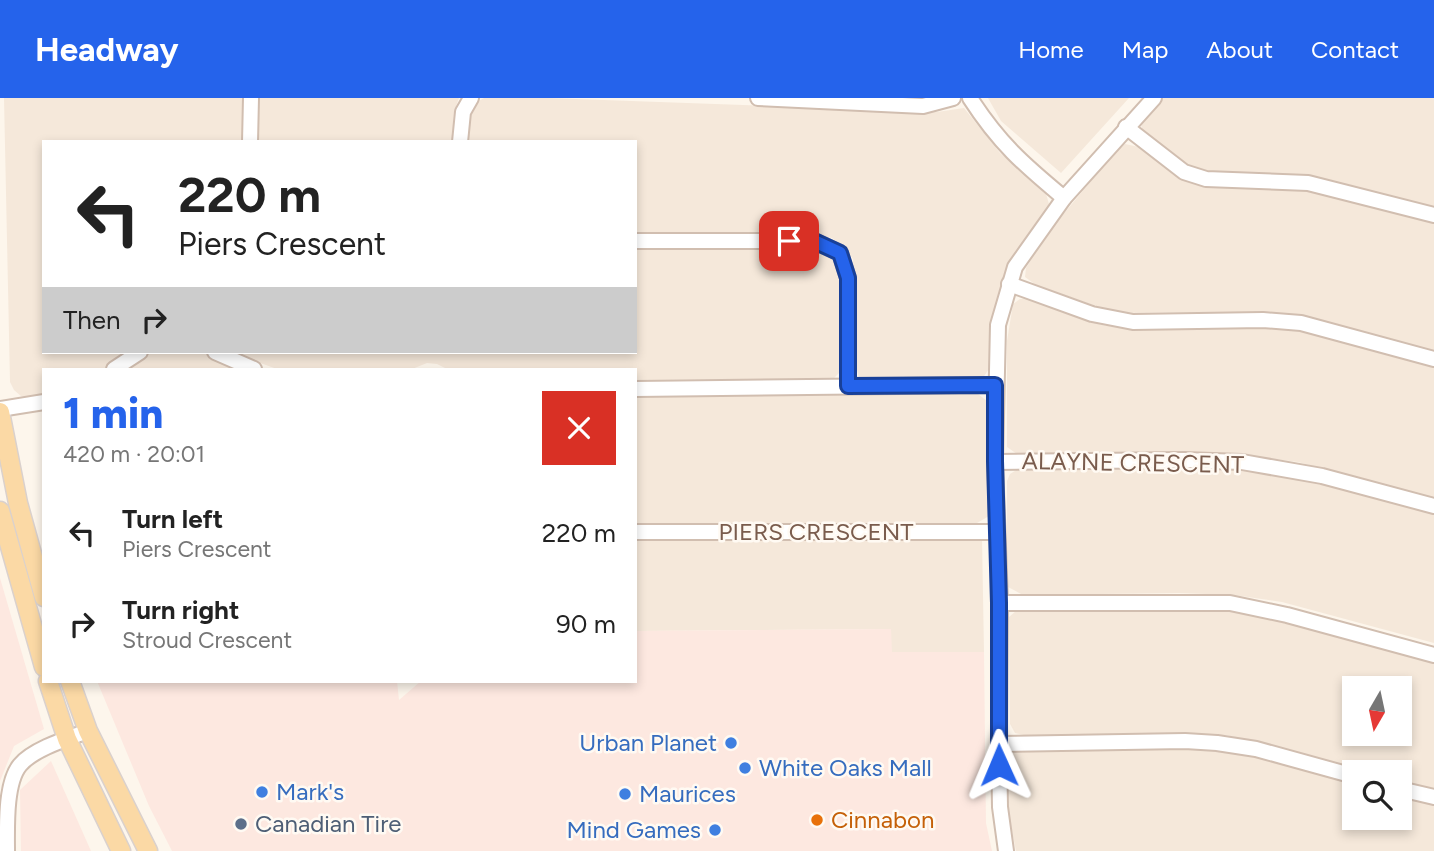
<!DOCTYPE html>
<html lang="en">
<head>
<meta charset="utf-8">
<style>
	body { margin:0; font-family:Figtree,sans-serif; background:#f2f2f2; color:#222; height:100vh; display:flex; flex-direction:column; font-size:26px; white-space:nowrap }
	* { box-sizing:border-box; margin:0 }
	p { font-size:23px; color:#767676 }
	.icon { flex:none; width:38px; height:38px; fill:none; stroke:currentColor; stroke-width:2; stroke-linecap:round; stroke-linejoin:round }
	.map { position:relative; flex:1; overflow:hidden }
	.sheet { position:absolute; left:42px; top:270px; width:595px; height:315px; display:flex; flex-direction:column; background:#fff; border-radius:0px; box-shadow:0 4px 10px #0003 }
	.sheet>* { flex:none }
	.hud { position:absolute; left:42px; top:42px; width:595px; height:214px; border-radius:0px; box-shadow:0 4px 10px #0003; background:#fff; color:#222; overflow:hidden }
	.needle { width:46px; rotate:189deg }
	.controls { position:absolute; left:1342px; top:578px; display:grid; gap:14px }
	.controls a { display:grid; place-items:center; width:70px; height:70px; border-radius:0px; background:#fff; box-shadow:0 4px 10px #0003; font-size:35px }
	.pin { position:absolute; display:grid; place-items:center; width:60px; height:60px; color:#fff; margin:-30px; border-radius:14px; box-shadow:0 4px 10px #0006 }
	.me { position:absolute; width:77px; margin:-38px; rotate:359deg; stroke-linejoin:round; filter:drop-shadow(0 0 5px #0008) }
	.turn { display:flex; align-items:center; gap:24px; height:147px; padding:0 21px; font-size:32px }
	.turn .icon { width:91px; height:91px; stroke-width:2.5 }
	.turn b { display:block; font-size:49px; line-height:60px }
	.then { display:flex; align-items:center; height:66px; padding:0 21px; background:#0003; gap:14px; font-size:26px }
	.round { display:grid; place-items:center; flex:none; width:74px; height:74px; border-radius:0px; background:#f2f2f2 }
	.overview { display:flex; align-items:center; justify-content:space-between; height:119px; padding:0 21px }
	h1 { font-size:42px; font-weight:800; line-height:52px; color:#2563eb }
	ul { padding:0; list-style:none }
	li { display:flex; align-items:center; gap:21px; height:91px; padding:0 21px }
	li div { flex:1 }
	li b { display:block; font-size:26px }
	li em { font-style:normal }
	header { display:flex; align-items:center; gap:42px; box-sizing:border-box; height:98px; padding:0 35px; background:#2563eb; color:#fff }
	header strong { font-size:33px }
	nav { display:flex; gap:38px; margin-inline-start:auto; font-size:24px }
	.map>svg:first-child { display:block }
	.residential { fill:#f5e8da; fill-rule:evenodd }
	.commercial { fill:#fde8e0 }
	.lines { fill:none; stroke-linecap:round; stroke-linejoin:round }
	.minor-casing { stroke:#d1beb0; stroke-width:18 }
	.major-casing { stroke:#dad1cd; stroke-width:21 }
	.minor { stroke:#fff; stroke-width:14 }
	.major { stroke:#fbd9a5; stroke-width:18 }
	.route-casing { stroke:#184099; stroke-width:18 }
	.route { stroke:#2563eb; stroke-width:12 }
	.shop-dot { fill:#3f7fe0; stroke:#fffaf3; stroke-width:2.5 }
	.food-dot { fill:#e8710a; stroke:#fffaf3; stroke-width:2.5 }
	.service-dot { fill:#5c6f8a; stroke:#fffaf3; stroke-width:2.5 }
	.labels { text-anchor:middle; stroke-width:5; stroke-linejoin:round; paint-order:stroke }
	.street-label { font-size:24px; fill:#7a5c4d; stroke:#fffaf3 }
	.shop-label { font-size:24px; fill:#366cbe; stroke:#fffaf3; text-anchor:start }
	.food-label { font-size:24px; fill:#c56008; stroke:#fffaf3; text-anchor:start }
	.service-label { font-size:24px; fill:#4e5e75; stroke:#fffaf3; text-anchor:start }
</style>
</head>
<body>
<header>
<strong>Headway</strong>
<nav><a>Home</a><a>Map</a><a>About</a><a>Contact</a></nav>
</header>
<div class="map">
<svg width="1434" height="753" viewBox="0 0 1434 753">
	<rect width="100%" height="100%" fill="#fdf6ec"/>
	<g class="residential">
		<path d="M4,0H244V44H44V254H128L103,271H44V297L31,300L21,298L14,292L10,284Z"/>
		<path d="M257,0H459L454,14L452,44H257Z"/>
		<path d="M484,0H548L937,14L964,10L1000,55L1045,92L1049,106L1045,115L1020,149L1000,193L994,216L989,271L982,281H866L859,280L855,264L853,161L844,149L832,140L804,135H635V44H467V26L472,12L477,4Z"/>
		<path d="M988,0H1129L1061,75L1001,23Z"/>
		<path d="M1162,0H1434V110L1313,80L1277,75L1220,76L1200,73L1182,66L1142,33L1141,24Z"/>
		<path d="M1125,46L1139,49L1176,78L1194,86L1211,89L1289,90L1331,97L1434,125V254L1316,222L1290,217L1263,214L1116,215L1036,187L1025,179L1026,170L1046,137L1116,53Z"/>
		<path d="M635,151H817L834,158L840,169L841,185L840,274L833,281L635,282V271H447L437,266L427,265L412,271H277L230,254H635Z"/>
		<path d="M1027,200L1102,227L1123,230L1283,229L1319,236L1434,270V401L1298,364L1241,357L1201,355L1017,356L1007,349V243L1013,206L1020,201Z"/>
		<path d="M149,254H202L222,266L236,271H126Z"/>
		<path d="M978,296L987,303L990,309V415L989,418L977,425L635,428V297Z"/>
		<path d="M1030,370H1201L1269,374L1314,383L1434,416V545L1282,504L1234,497L1179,495L1023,497L1008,489L1007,482V383L1010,376L1018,371Z"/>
		<path d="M982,440L984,554H891V531L635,533V442Z"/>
		<path d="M1024,511H1204L1246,513L1434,561V691L1400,682V674H1368L1226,637L1028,638L1015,635L1010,626L1009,519L1016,513ZM1354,590H1400V635H1354Z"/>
		<path d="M1169,650L1244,655L1354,685V719H1400V698L1434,706V753H1016L1009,718L1008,663L1013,655L1022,651Z"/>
	</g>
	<g class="commercial">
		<path d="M0,480L44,631L14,648L0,683Z"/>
		<path d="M891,531L892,554H984L986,725L992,753H172L149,708L97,583H397L399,602L421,583H635V533Z"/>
		<path d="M51,663L91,753H21L20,692Z"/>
	</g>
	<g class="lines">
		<defs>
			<g id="minor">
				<path d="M758,0L923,8L953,0"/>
				<path d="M970,0C999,45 1023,66 1064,100"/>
				<path d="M1126,29L1184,74L1206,81L1308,85L1434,117"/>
				<path d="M250,44L251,0"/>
				<path d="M460,44L463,14L471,0"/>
				<path d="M635,143H814L840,155L848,180V288"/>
				<path d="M1009,186L1092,216L1133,224L1263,222L1301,225L1434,261"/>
				<path d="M215,254L254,271"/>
				<path d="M114,271L140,254"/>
				<path d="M635,291L995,287"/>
				<path d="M0,311L44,304"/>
				<path d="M995,364L1184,362L1242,364L1322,378L1434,408"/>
				<path d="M635,434H997"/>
				<path d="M1000,505H1230L1287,517L1434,557"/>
				<path d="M999,646L1185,643L1217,645L1256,651L1354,678"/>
				<path d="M1400,691L1434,699"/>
				<path d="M7,753C7,730 5,685 20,667C33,651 69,640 88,633"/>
				<path d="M1006,753L1000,709L999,646L1000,505L995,364L998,227L1015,169L1064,100L1154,0"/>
			</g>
			<g id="major">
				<path d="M0,314L18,405L44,499"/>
				<path d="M0,413L44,569"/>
				<path d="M48,583L67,641L121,753"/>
				<path d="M70,583L88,633L148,753"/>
			</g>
		</defs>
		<use href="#minor" class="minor-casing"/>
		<use href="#major" class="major-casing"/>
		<use href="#minor" class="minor"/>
		<use href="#major" class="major"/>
	</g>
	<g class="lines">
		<defs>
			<path id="route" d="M789,143H814L840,155L848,180V288L995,287V363L999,505V667"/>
		</defs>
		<use href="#route" class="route-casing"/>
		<use href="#route" class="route"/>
	</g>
	<g class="shop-dot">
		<circle cx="731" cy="645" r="7"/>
		<circle cx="745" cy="670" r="7"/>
		<circle cx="262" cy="694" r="7"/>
		<circle cx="625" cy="696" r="7"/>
		<circle cx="715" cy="732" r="7"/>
	</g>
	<circle class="food-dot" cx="817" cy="722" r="7"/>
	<circle class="service-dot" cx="241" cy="726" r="7"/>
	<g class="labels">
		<g class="street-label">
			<text transform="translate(1133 365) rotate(1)" y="8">ALAYNE CRESCENT</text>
			<text x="816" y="442">PIERS CRESCENT</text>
		</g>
		<g class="shop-label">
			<text x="717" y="653" text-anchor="end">Urban Planet</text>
			<text x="759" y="678">White Oaks Mall</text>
			<text x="276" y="702">Mark's</text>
			<text x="639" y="704">Maurices</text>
			<text x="701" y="740" text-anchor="end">Mind Games</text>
		</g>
		<g class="food-label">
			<text x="831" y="730">Cinnabon</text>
		</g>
		<g class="service-label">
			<text x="255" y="734">Canadian Tire</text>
		</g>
	</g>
</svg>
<div class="controls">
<a><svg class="needle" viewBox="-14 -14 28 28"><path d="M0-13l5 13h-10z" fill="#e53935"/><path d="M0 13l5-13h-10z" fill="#767676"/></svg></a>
<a><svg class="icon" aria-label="search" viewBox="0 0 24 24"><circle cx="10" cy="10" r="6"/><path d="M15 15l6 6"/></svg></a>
</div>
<div class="pin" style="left:789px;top:143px;background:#d93025"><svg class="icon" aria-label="arrive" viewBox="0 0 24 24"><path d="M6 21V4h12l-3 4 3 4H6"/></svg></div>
<svg class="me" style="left:999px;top:667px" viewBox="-20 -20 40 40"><path d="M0-17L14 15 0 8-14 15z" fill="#2563eb" stroke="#fff" stroke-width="4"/></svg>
<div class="hud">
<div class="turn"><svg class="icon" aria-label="left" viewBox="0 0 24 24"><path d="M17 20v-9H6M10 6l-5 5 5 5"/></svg><div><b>220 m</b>Piers Crescent</div></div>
<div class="then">Then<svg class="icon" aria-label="right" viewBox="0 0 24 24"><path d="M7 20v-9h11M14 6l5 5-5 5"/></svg></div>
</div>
<section class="sheet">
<div class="overview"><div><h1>1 min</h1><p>420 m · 20:01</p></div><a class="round" style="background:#d93025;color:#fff"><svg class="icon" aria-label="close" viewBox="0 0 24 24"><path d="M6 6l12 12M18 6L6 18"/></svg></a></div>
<ul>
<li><svg class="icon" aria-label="left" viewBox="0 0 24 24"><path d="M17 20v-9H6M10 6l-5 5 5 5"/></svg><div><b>Turn left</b><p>Piers Crescent</p></div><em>220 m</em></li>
<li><svg class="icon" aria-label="right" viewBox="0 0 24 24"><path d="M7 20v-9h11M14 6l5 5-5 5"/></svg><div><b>Turn right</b><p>Stroud Crescent</p></div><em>90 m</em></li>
</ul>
</section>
</div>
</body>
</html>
